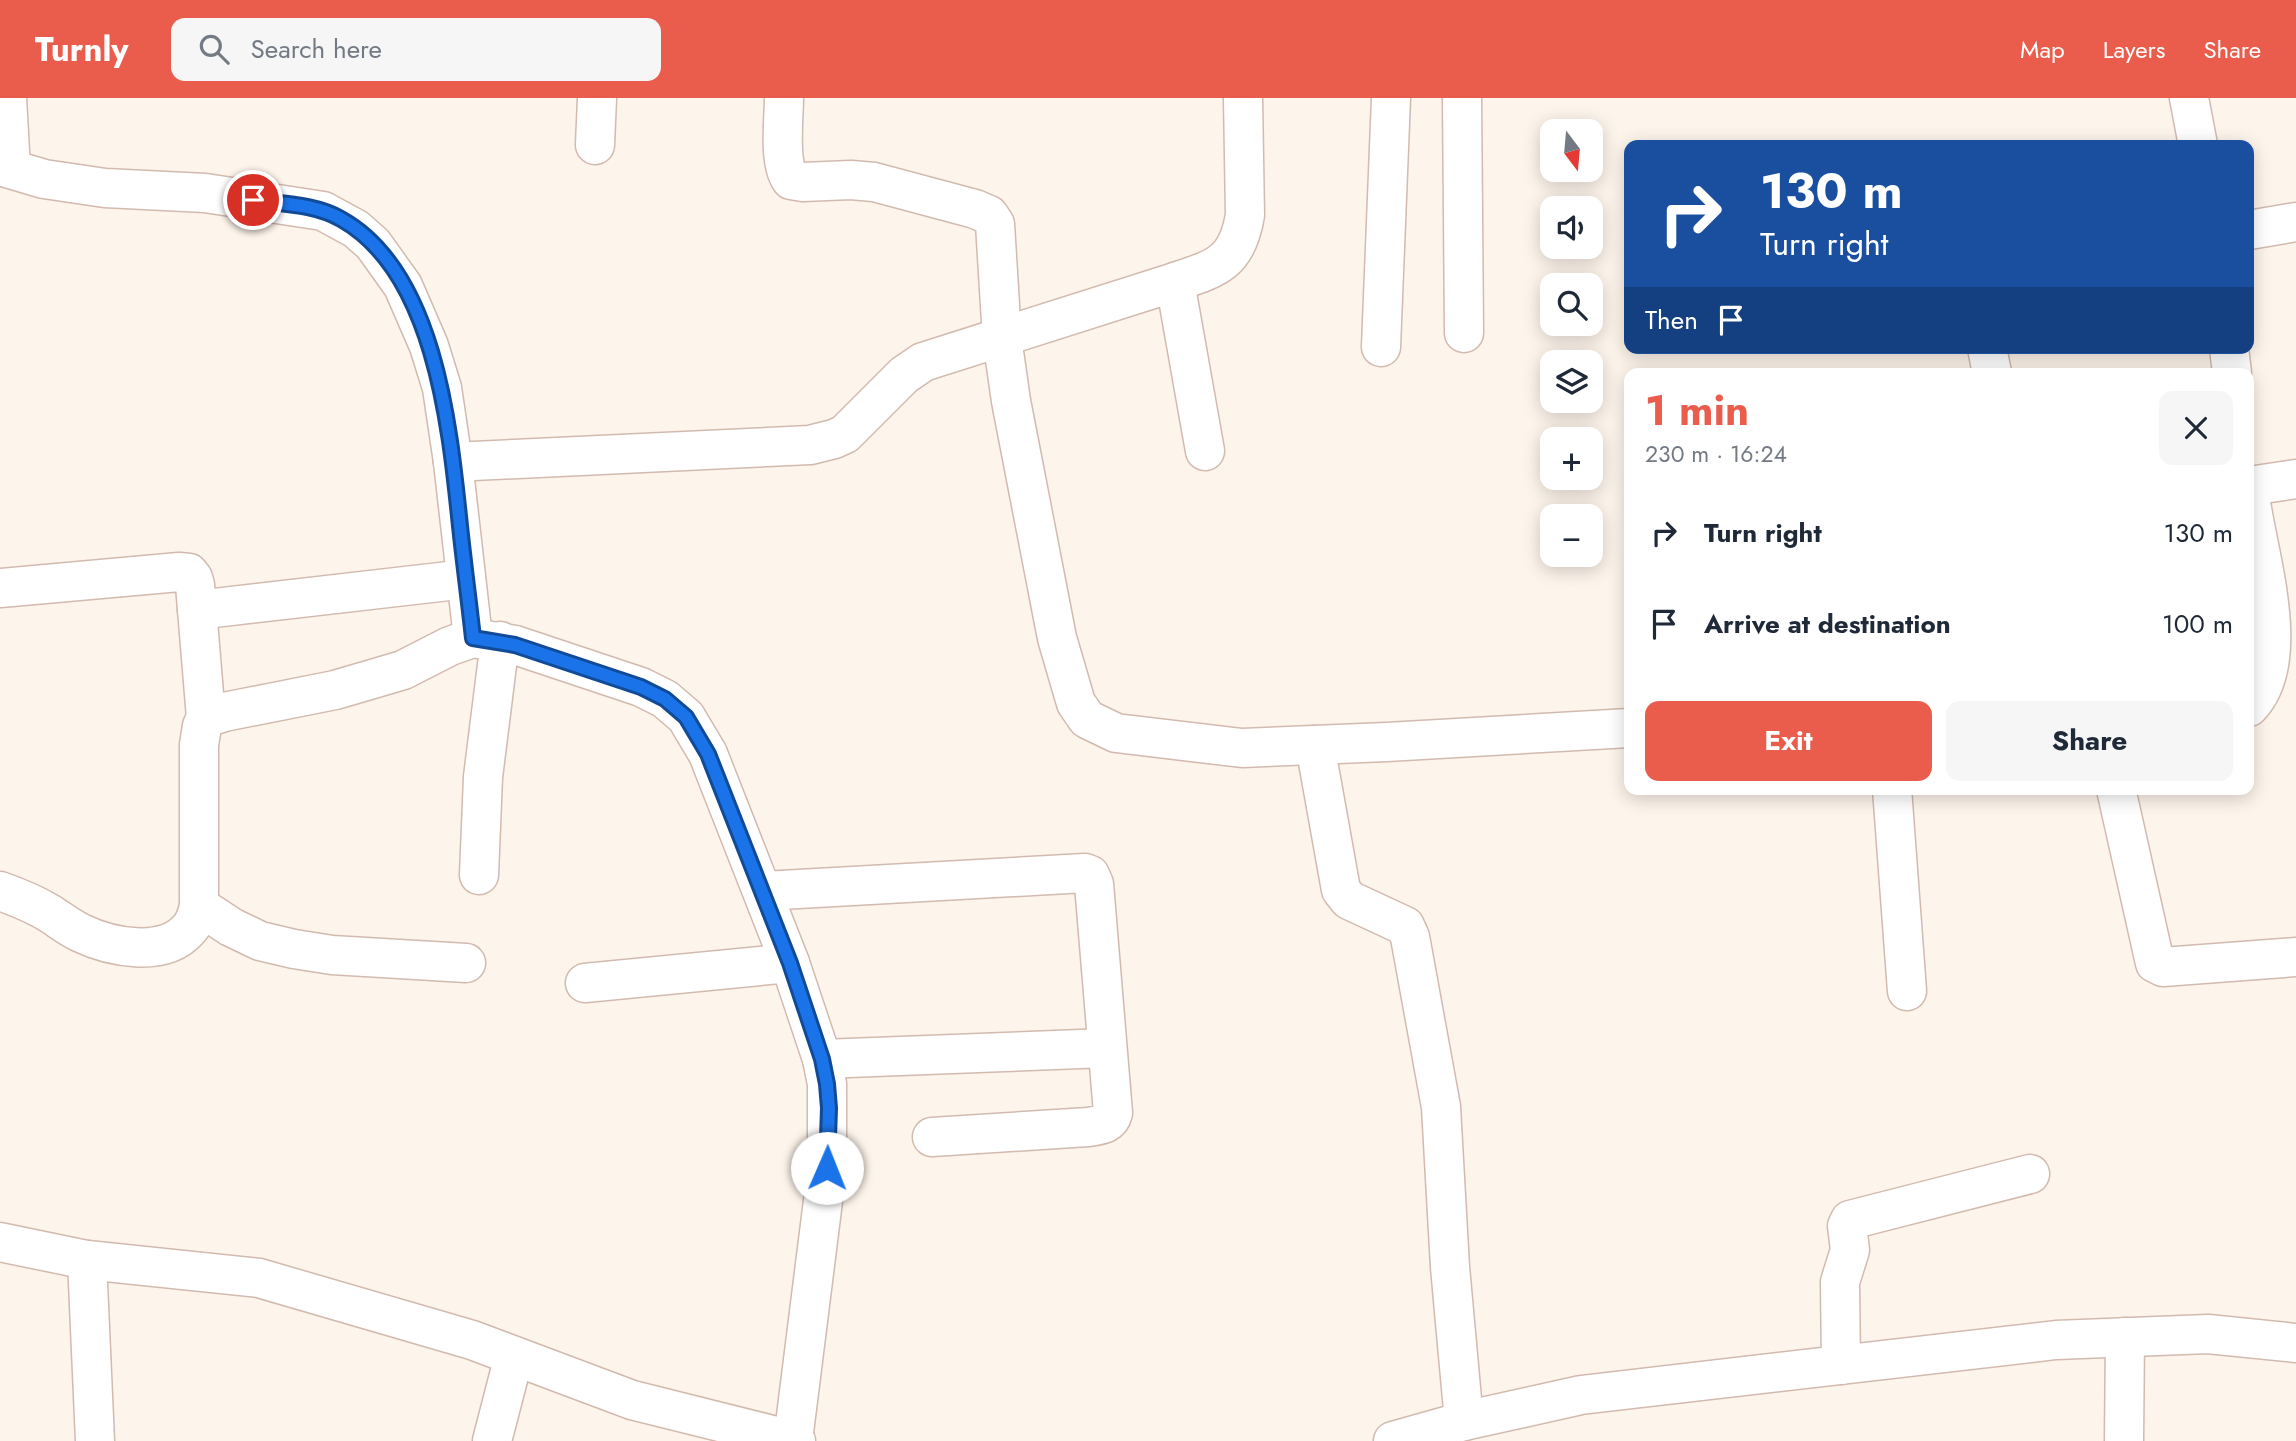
<!DOCTYPE html>
<html lang="en">
<head>
<meta charset="utf-8">
<style>
	body { margin:0; font-family:Jost,sans-serif; background:#f6f6f7; color:#1f2937; height:100vh; display:flex; flex-direction:column; font-size:26px; white-space:nowrap }
	* { box-sizing:border-box; margin:0 }
	p { font-size:23px; color:#747a83 }
	.icon { flex:none; width:38px; height:38px; fill:none; stroke:currentColor; stroke-width:2; stroke-linecap:round; stroke-linejoin:round }
	.map { position:relative; flex:1; overflow:hidden }
	.side { position:absolute; left:1624px; top:270px; width:630px; height:427px; display:flex; flex-direction:column; background:#fff; border-radius:14px; box-shadow:0 4px 18px #0003 }
	.side>* { flex:none }
	.top-card { position:absolute; left:1624px; top:42px; width:630px; height:214px; border-radius:14px; box-shadow:0 4px 18px #0003; background:#1a4fa0; color:#fff; overflow:hidden }
	.needle { width:46px; rotate:164deg }
	.buttons { position:absolute; left:1540px; top:21px; display:grid; gap:14px }
	.buttons a { display:grid; place-items:center; width:63px; height:63px; border-radius:14px; background:#fff; box-shadow:0 4px 18px #0003; font-size:35px }
	.pin { position:absolute; display:grid; place-items:center; width:60px; height:60px; color:#fff; margin:-30px; border:4px solid #fff; border-radius:50%; box-shadow:0 2px 7px #0007 }
	.me { position:absolute; width:77px; margin:-38px; rotate:1deg; stroke-linejoin:round; filter:drop-shadow(0 0 5px #0008) }
	.turn { display:flex; align-items:center; gap:24px; height:147px; padding:0 21px; font-size:32px }
	.turn .icon { width:91px; height:91px; stroke-width:2.5 }
	.turn b { display:block; font-size:49px; line-height:60px }
	.then { display:flex; align-items:center; height:66px; padding:0 21px; background:#0003; gap:14px; font-size:26px }
	.round { display:grid; place-items:center; flex:none; width:74px; height:74px; border-radius:14px; background:#f6f6f7 }
	.headline { display:flex; align-items:center; justify-content:space-between; height:119px; padding:0 21px }
	h1 { font-size:42px; font-weight:700; line-height:52px; color:#ea5d4d }
	.cta { display:flex; gap:14px; margin-top:auto; padding:14px 21px }
	.cta a { flex:1; height:80px; border-radius:14px; background:#ea5d4d; color:#fff; font-size:28px; font-weight:700; line-height:80px; text-align:center }
	.cta a+a { background:#f6f6f7; color:#1f2937 }
	ul { padding:0; list-style:none }
	li { display:flex; align-items:center; gap:21px; height:91px; padding:0 21px }
	li div { flex:1 }
	li b { display:block; font-size:26px }
	li em { font-style:normal }
	header { display:flex; align-items:center; gap:42px; box-sizing:border-box; height:98px; padding:0 35px; background:#ea5d4d; color:#fff }
	header strong { font-size:33px }
	nav { display:flex; gap:38px; margin-inline-start:auto; font-size:24px }
	.search { width:490px; height:63px; background:#f6f6f7; display:flex; align-items:center; gap:18px; box-sizing:border-box; padding:0 24px; border-radius:14px; color:#747a83; font-size:26px }
	.map>svg:first-child { display:block }
	.lines { fill:none; stroke-linecap:round; stroke-linejoin:round }
	.minor-casing { stroke:#d2baaf; stroke-width:41 }
	.minor { stroke:#fff; stroke-width:38 }
	.route-casing { stroke:#114b97; stroke-width:18 }
	.route { stroke:#1a73e8; stroke-width:12 }
</style>
</head>
<body>
<header>
<strong>Turnly</strong>
<div class="search"><svg class="icon" aria-label="search" viewBox="0 0 24 24"><circle cx="10" cy="10" r="6"/><path d="M15 15l6 6"/></svg>Search here</div>
<nav><a>Map</a><a>Layers</a><a>Share</a></nav>
</header>
<div class="map">
<svg width="2296" height="1343" viewBox="0 0 2296 1343">
	<rect width="100%" height="100%" fill="#fdf4eb"/>
	<g class="lines">
		<defs>
			<g id="minor">
				<path d="M7,0L11,71"/>
				<path d="M784,0C784,21 778,65 791,82L803,84L851,82L874,84L975,111L989,117L995,126L1002,240L1011,303L1057,540L1076,605L1087,621L1116,635L1242,650L1387,644L1629,630"/>
				<path d="M1462,0L1464,235"/>
				<path d="M2189,0L2198,47"/>
				<path d="M595,47L597,0"/>
				<path d="M0,68L44,81L105,90L205,95L323,113L356,131L373,146L403,188L429,248L442,290L453,364L473,540"/>
				<path d="M2249,132L2296,124"/>
				<path d="M1175,184L1205,353"/>
				<path d="M1381,249L1391,0"/>
				<path d="M1987,250L1992,275"/>
				<path d="M2229,250L2232,275"/>
				<path d="M453,364L810,347L834,341L845,336L904,277L923,264L1175,184C1217,170 1237,165 1245,117L1243,0"/>
				<path d="M2249,388L2296,381"/>
				<path d="M2249,390C2255,450 2296,561 2249,609"/>
				<path d="M0,490L179,474L189,475L193,480L195,487L206,620"/>
				<path d="M197,512L466,481"/>
				<path d="M1315,647L1341,792L1349,802L1405,828L1410,839L1441,1009L1450,1169L1464,1323"/>
				<path d="M1892,691L1907,893"/>
				<path d="M2116,691L2155,865L2163,869L2296,859"/>
				<path d="M479,777L483,679L500,543"/>
				<path d="M0,793C17,799 34,806 49,815C60,822 70,830 81,835C110,849 163,860 188,832C195,825 197,817 199,808V647L202,628L206,620L224,614L335,592L376,580L403,572L450,548L473,540L515,547L641,589L665,601L686,619L708,656L790,865L822,961L827,986V1071L793,1342"/>
				<path d="M763,793L1085,775L1090,777L1094,786L1113,1015C1110,1027 1100,1027 1088,1029L932,1039"/>
				<path d="M199,808L231,829L260,843L294,851L332,857L466,865"/>
				<path d="M585,885L790,865"/>
				<path d="M822,961L1107,950"/>
				<path d="M0,1144L87,1162L259,1180L472,1242L632,1302L796,1343"/>
				<path d="M87,1162L95,1343"/>
				<path d="M1841,1267L1840,1184L1850,1152L1847,1128L1850,1122L2030,1076"/>
				<path d="M492,1343L514,1258"/>
				<path d="M1393,1343L1464,1323L1581,1297L2056,1242L2208,1236L2296,1245"/>
				<path d="M2124,1343L2125,1239"/>
			</g>
		</defs>
		<use href="#minor" class="minor-casing"/>
		<use href="#minor" class="minor"/>
	</g>
	<g class="lines">
		<defs>
			<path id="route" d="M253,102C282,106 315,106 341,121C436,174 450,332 460,428C464,466 469,503 473,540L515,547L641,589L665,601L686,619L708,656L790,865L822,961L827,986L829,1010L827,1070"/>
		</defs>
		<use href="#route" class="route-casing"/>
		<use href="#route" class="route"/>
	</g>
</svg>
<div class="buttons">
<a><svg class="needle" viewBox="-14 -14 28 28"><path d="M0-13l5 13h-10z" fill="#e53935"/><path d="M0 13l5-13h-10z" fill="#747a83"/></svg></a>
<a><svg class="icon" aria-label="sound" viewBox="0 0 24 24"><path d="M4 9h4l5-4v14l-5-4H4zM17 9q2 3 0 6"/></svg></a>
<a><svg class="icon" aria-label="search" viewBox="0 0 24 24"><circle cx="10" cy="10" r="6"/><path d="M15 15l6 6"/></svg></a>
<a><svg class="icon" aria-label="layers" viewBox="0 0 24 24"><path d="M12 4l9 5-9 5-9-5zM3 14l9 5 9-5"/></svg></a>
<a>+</a>
<a>−</a>
</div>
<div class="pin" style="left:253px;top:102px;background:#d93025"><svg class="icon" aria-label="arrive" viewBox="0 0 24 24"><path d="M6 21V4h12l-3 4 3 4H6"/></svg></div>
<svg class="me" style="left:827px;top:1070px" viewBox="-20 -20 40 40"><circle r="19" fill="#fff"/><path d="M0-13L10 11 0 6-10 11z" fill="#1a73e8"/></svg>
<div class="top-card">
<div class="turn"><svg class="icon" aria-label="right" viewBox="0 0 24 24"><path d="M7 20v-9h11M14 6l5 5-5 5"/></svg><div><b>130 m</b>Turn right</div></div>
<div class="then">Then<svg class="icon" aria-label="arrive" viewBox="0 0 24 24"><path d="M6 21V4h12l-3 4 3 4H6"/></svg></div>
</div>
<section class="side">
<div class="headline"><div><h1>1 min</h1><p>230 m · 16:24</p></div><a class="round"><svg class="icon" aria-label="close" viewBox="0 0 24 24"><path d="M6 6l12 12M18 6L6 18"/></svg></a></div>
<ul>
<li><svg class="icon" aria-label="right" viewBox="0 0 24 24"><path d="M7 20v-9h11M14 6l5 5-5 5"/></svg><div><b>Turn right</b></div><em>130 m</em></li>
<li><svg class="icon" aria-label="arrive" viewBox="0 0 24 24"><path d="M6 21V4h12l-3 4 3 4H6"/></svg><div><b>Arrive at destination</b></div><em>100 m</em></li>
</ul>
<div class="cta"><a>Exit</a><a>Share</a></div>
</section>
</div>
</body>
</html>
